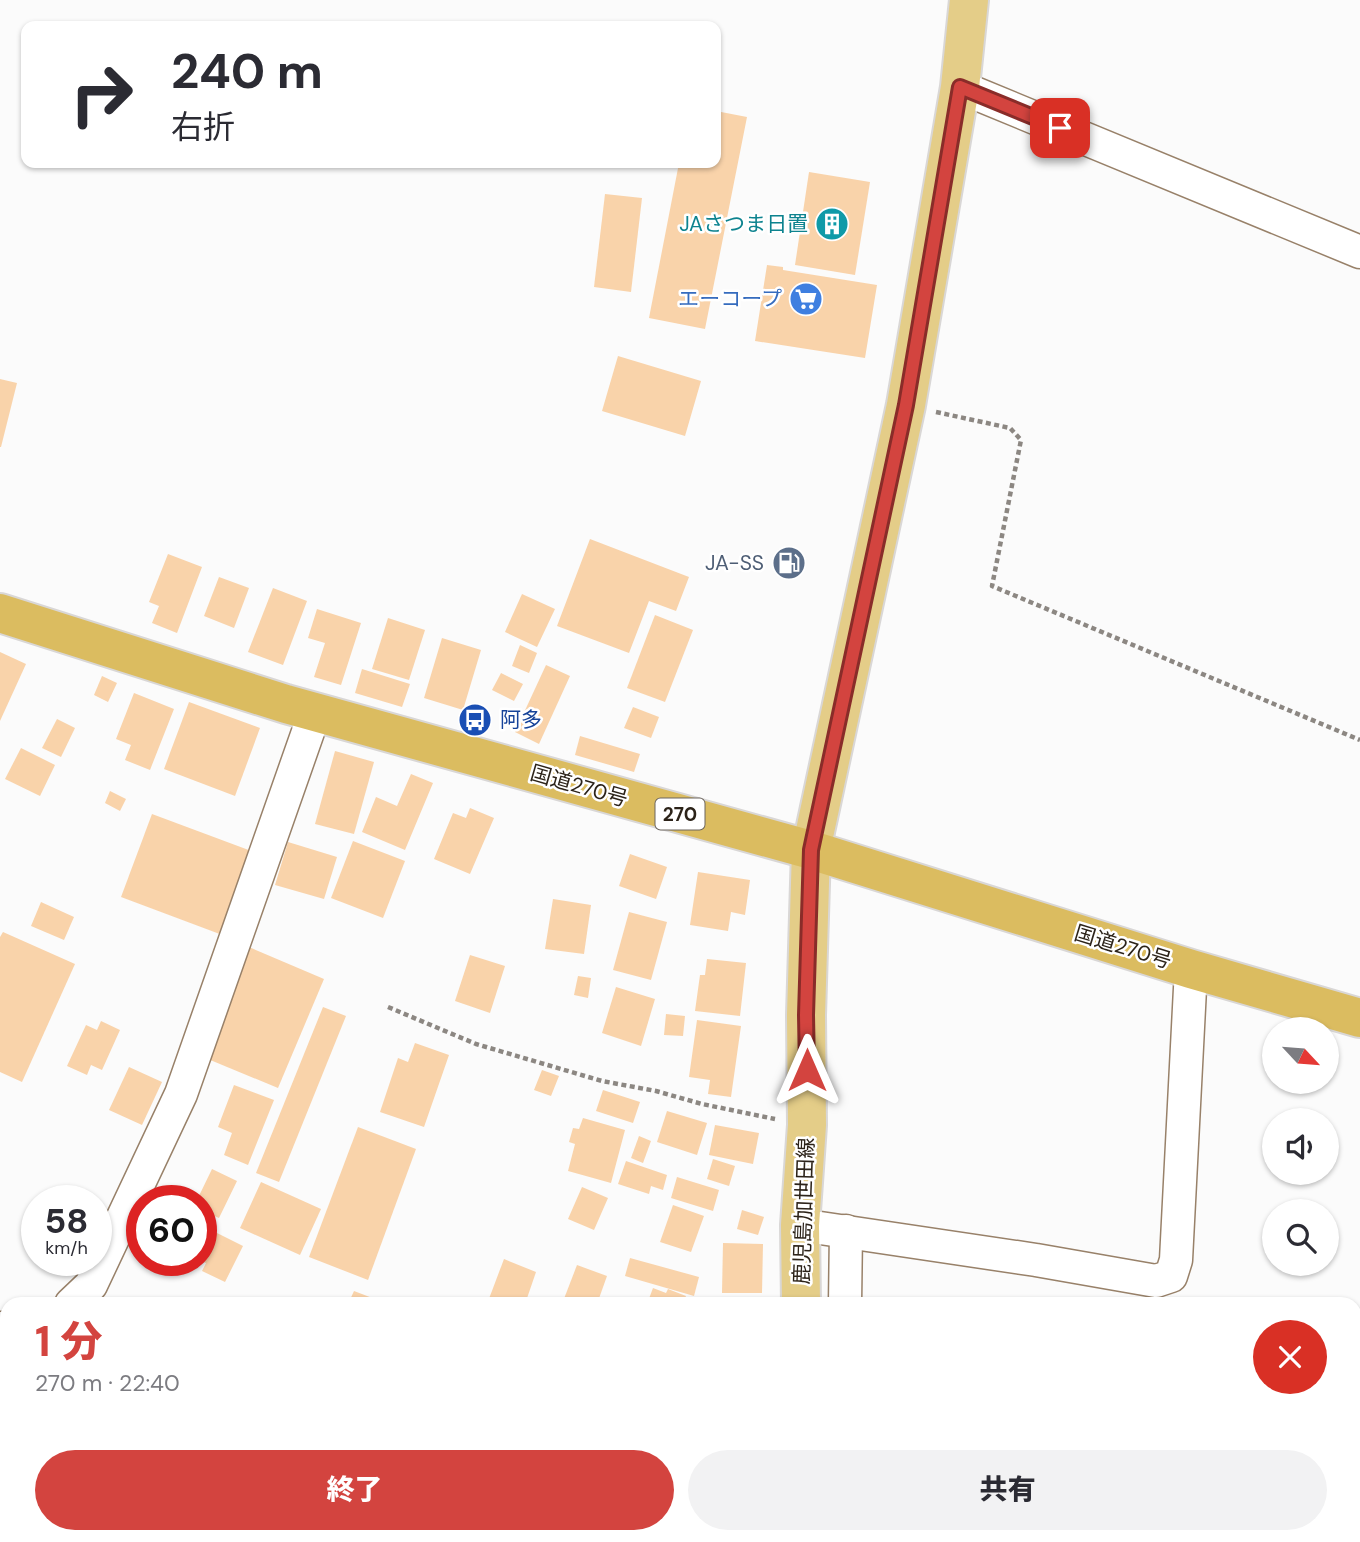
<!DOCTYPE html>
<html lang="ja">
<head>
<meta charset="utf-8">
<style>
	body { margin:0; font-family:"DM Sans","Noto Sans JP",sans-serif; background:#f2f2f3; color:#2b2b33; height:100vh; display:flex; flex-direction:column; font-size:26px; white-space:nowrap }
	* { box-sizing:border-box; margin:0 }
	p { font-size:23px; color:#7c7c81 }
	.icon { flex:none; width:38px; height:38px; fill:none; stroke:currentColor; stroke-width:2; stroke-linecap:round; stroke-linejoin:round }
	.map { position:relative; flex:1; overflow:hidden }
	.details { position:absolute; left:0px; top:1297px; width:1362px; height:247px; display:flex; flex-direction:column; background:#fff; border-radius:21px 21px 0 0; box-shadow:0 2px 5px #0004 }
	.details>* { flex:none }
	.guide { position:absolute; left:21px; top:21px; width:700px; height:147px; border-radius:14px; box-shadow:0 2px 5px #0004; background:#fff; color:#2b2b33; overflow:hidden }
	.needle { width:46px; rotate:116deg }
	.fabs { position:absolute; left:1262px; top:1017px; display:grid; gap:14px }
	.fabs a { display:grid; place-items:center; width:77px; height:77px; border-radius:50%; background:#fff; box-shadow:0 2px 5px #0004; font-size:35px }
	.speed { position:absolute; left:21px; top:1185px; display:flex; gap:14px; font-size:35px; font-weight:700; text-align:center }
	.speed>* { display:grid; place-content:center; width:91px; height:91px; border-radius:50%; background:#fff; box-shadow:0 2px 5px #0004; line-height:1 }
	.speed small { font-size:18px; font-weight:400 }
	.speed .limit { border:10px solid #d22; background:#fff; color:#111 }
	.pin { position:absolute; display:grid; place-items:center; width:60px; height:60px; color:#fff; margin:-30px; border-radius:14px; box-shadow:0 4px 10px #0006 }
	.me { position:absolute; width:77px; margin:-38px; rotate:0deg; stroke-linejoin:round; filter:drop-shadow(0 0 5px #0008) }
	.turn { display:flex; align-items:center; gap:24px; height:147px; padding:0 35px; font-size:32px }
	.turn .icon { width:91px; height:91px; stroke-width:2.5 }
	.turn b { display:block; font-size:49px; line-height:60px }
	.round { display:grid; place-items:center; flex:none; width:74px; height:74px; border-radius:37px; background:#f2f2f3 }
	.overview { display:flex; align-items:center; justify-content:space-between; height:119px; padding:0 35px }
	h1 { font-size:42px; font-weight:800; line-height:52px; color:#d3443f }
	.action { display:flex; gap:14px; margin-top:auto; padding:14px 35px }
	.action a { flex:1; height:80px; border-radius:42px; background:#d3443f; color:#fff; font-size:28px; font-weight:800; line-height:80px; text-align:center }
	.action a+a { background:#f2f2f3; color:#2b2b33 }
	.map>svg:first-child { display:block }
	.building { fill:#f9d3aa }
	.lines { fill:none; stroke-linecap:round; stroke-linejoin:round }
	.minor-casing { stroke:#988169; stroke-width:35 }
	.primary-casing { stroke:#d9d7d6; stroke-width:42 }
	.trunk-casing { stroke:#d9d7d6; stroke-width:42 }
	.path { stroke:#8c8782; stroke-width:4.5; stroke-dasharray:5 3.5; stroke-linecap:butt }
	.minor { stroke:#fff; stroke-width:32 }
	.primary { stroke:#e4cd88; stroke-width:38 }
	.trunk { stroke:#dbbc60; stroke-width:38 }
	.route-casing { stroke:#892c29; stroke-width:18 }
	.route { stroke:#d3443f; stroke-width:12 }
	.labels { text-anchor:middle; stroke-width:5; stroke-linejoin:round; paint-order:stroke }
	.shield { fill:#fff; stroke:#6b655e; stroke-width:2 }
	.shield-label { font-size:19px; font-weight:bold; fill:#2c2319 }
	.culture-label { font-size:21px; fill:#0d838f; stroke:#fff; text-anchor:end }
	.shop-label { font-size:21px; fill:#366cbe; stroke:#fff; text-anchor:end }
	.service-label { font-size:21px; fill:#4e5e75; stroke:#fff; text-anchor:end }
	.transit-label { font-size:21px; fill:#164399; stroke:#fff; text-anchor:start }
	.street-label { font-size:21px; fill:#2c2319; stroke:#fff }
</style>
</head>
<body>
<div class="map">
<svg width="1360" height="1542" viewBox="0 0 1360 1542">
	<rect width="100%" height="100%" fill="#fbfbfb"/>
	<g class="building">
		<path d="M716,111L747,117L705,329L649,318L679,163H716Z"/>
		<path d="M809,172L870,182L855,275L795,265Z"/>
		<path d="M605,194L642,198L631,292L594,287Z"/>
		<path d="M767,265L783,267V270L877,285L865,358L755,341Z"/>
		<path d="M618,356L701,381L685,436L602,411Z"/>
		<path d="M0,379L17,383L1,447H0Z"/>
		<path d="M590,539L689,577L676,611L649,601L629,653L557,626Z"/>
		<path d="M168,554L202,567L177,633L152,623L159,606L149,602Z"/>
		<path d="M219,577L249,588L234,628L204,616Z"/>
		<path d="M273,588L307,601L283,665L248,652Z"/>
		<path d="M522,594L555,609L537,647L505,632Z"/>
		<path d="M317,609L361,623L341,685L314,677L325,643L308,638Z"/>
		<path d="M655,615L693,630L665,702L627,688Z"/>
		<path d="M388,618L425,630L409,680L372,669Z"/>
		<path d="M442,638L481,650L463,710L424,698Z"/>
		<path d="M520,645L537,653L529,673L512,666Z"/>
		<path d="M0,652L26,664L0,721Z"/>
		<path d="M546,665L570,676L539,744L515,732Z"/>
		<path d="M362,669L410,684L402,707L355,693Z"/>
		<path d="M501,673L523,684L514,701L492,690Z"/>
		<path d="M102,676L117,683L108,702L94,695Z"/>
		<path d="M134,693L174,709L150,770L125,760L131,745L116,739Z"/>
		<path d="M189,702L260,728L235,796L164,769Z"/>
		<path d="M633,707L659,717L651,738L624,728Z"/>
		<path d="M57,719L75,728L61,757L42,748Z"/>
		<path d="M580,736L640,754L634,772L575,755Z"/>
		<path d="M21,748L55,765L40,796L5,779Z"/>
		<path d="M335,751L374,762L354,834L315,824Z"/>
		<path d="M411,774L433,783L405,850L362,832L376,797L397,806Z"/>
		<path d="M110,791L126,799L120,811L105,803Z"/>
		<path d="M470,808L494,818L470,874L434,859L453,813L466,818Z"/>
		<path d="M152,814L257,853L225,936L121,897Z"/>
		<path d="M353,841L405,861L383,918L331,898Z"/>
		<path d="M288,842L337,857L324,899L275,885Z"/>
		<path d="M630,854L667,867L656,899L619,886Z"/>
		<path d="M698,872L750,880L745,915L731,912L728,931L690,925Z"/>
		<path d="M553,899L591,905L584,954L545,949Z"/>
		<path d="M41,902L74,917L64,940L31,926Z"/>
		<path d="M629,912L667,922L651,980L613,970Z"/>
		<path d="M3,932L75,964L22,1082L0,1072V937Z"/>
		<path d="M249,947L324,979L278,1088L203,1057Z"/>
		<path d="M470,955L505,966L490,1013L455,1001Z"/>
		<path d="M707,959L746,963L740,1016L695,1011L700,975H705Z"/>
		<path d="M578,976L591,978L588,998L574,995Z"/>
		<path d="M616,987L655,999L641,1046L602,1033Z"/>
		<path d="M323,1007L346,1016L279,1182L256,1173Z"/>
		<path d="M666,1014L685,1016L683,1036L664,1035Z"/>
		<path d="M697,1020L741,1026L731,1097L708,1094L710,1080L689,1077Z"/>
		<path d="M101,1021L120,1030L102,1070L91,1065L87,1075L67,1066L86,1025L97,1030Z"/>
		<path d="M415,1043L449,1055L424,1127L380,1112L398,1058L408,1062Z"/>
		<path d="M129,1067L162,1082L142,1125L109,1110Z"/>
		<path d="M542,1070L559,1076L551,1096L534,1090Z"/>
		<path d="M234,1085L274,1100L248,1165L224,1155L232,1133L218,1127Z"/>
		<path d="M603,1090L640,1102L633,1123L596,1111Z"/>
		<path d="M667,1111L707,1123L697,1155L657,1142Z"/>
		<path d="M583,1118L625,1130L611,1183L568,1171L575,1144L569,1142L573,1128L579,1129Z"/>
		<path d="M715,1125L759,1133L753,1164L709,1155Z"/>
		<path d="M358,1127L416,1149L368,1280L309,1257Z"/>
		<path d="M639,1136L651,1141L643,1163L631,1158Z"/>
		<path d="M713,1159L735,1166L729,1186L707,1179Z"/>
		<path d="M626,1161L667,1175L663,1190L651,1186L649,1194L618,1184Z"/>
		<path d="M212,1169L237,1181L219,1218L201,1210V1200H197Z"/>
		<path d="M677,1177L719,1190L713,1211L671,1198Z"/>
		<path d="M261,1182L321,1209L300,1255L240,1228Z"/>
		<path d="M582,1187L608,1198L594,1230L568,1219Z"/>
		<path d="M673,1205L704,1216L691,1252L660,1242Z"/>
		<path d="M742,1210L764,1217L758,1235L737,1229Z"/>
		<path d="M201,1225L243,1246L225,1282L202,1271L206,1263L201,1261Z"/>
		<path d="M723,1243L763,1244L762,1293H722Z"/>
		<path d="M630,1258L699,1277L694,1296L625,1276Z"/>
		<path d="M504,1259L536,1272L525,1304H487Z"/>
		<path d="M577,1265L607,1276L597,1304H562Z"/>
		<path d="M653,1288L666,1293L668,1289L686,1296L683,1304H647Z"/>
		<path d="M354,1291L375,1299L373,1304H348Z"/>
	</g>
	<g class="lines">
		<defs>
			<g id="minor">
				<path d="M960,87L1360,252"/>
				<path d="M800,1225L1036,1260L1156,1281L1171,1276L1176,1260L1191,969"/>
				<path d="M71,1304L91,1285L181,1094L315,712"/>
				<path d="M845,1304L846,1231"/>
				<path d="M0,1328H7"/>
				<path d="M850,1536V1542"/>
			</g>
			<g id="primary">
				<path d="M801,1304L800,1225L807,1125L806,1015L811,850L906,405L960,87L969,0"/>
				<path d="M799,1542V1536"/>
			</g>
			<path id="trunk" d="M0,613L286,704L811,850L1191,969L1360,1018"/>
		</defs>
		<use href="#minor" class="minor-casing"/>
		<use href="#primary" class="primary-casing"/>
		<use href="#trunk" class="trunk-casing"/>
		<g class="path">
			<path d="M936,412L1010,428L1021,440L992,586L1360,740"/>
			<path d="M388,1007L476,1044L602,1081L656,1091L702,1104L775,1119"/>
		</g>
		<use href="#minor" class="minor"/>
		<use href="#primary" class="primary"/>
		<use href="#trunk" class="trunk"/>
	</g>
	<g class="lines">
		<defs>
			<path id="route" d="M807,1070L806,1015L811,850L906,405L960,87L1060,128"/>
		</defs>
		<use href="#route" class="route-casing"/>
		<use href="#route" class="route"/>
	</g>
	<defs>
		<symbol id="building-disc" viewBox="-11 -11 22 22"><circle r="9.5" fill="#0f9aa8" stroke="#fff"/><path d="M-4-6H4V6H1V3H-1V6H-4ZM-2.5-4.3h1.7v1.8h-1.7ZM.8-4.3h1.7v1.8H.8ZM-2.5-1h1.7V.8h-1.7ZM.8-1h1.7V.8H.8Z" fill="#fff"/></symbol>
		<symbol id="supermarket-disc" viewBox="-11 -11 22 22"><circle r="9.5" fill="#3f7fe0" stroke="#fff"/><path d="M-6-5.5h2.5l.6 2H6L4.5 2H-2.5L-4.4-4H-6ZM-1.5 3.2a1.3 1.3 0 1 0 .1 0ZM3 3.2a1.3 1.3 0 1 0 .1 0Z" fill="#fff"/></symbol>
		<symbol id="fuel-disc" viewBox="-11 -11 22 22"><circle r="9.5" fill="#5c6f8a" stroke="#fff"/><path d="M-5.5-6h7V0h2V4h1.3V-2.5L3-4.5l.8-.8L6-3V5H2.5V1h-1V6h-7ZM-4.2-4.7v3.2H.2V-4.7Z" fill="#fff"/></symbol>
		<symbol id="bus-disc" viewBox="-11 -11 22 22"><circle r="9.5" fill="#1a4fb4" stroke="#fff"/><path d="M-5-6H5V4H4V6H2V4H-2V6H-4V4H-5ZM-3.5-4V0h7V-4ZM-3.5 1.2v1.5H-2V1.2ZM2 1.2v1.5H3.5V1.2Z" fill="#fff"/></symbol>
	</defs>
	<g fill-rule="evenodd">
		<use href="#building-disc" x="813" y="205" width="38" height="38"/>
		<use href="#supermarket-disc" x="787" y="280" width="38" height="38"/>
		<use href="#fuel-disc" x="770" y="544" width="38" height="38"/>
		<use href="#bus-disc" x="456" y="701" width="38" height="38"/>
	</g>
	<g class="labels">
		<rect class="shield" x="655.5" y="798.5" width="49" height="31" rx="5"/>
		<g class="shield-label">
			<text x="680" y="821">270</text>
		</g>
		<g class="culture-label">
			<text x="808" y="231">JAさつま日置</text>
		</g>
		<g class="shop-label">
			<text x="782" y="306">エーコープ</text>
		</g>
		<g class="service-label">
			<text x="764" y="570">JA-SS</text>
		</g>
		<g class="transit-label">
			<text x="500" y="727">阿多</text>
		</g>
		<g class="street-label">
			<text transform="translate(579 786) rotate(16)" y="7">国道270号</text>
			<text transform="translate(1123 947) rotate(17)" y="7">国道270号</text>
			<text transform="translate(804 1211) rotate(-88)" y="7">鹿児島加世田線</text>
		</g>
	</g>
</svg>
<div class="fabs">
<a><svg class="needle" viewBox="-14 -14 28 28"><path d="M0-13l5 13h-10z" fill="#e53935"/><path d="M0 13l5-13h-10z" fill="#7c7c81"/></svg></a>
<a><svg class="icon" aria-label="sound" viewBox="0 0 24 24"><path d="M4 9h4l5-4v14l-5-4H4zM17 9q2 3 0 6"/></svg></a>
<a><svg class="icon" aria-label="search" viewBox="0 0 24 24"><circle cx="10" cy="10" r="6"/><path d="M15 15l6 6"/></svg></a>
</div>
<div class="speed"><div>58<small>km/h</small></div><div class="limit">60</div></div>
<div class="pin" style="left:1060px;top:128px;background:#d93025"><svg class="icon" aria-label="arrive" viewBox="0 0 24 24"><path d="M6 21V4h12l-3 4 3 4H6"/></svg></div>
<svg class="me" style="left:807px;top:1070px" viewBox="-20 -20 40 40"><path d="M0-17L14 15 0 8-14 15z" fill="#d3443f" stroke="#fff" stroke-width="4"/></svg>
<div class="guide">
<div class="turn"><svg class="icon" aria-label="right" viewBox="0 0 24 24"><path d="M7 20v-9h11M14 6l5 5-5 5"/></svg><div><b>240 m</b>右折</div></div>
</div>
<section class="details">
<div class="overview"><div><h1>1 分</h1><p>270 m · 22:40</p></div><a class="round" style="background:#d93025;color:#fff"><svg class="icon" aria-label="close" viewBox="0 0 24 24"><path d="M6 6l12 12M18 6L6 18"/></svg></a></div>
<div class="action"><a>終了</a><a>共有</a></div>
</section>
</div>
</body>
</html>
